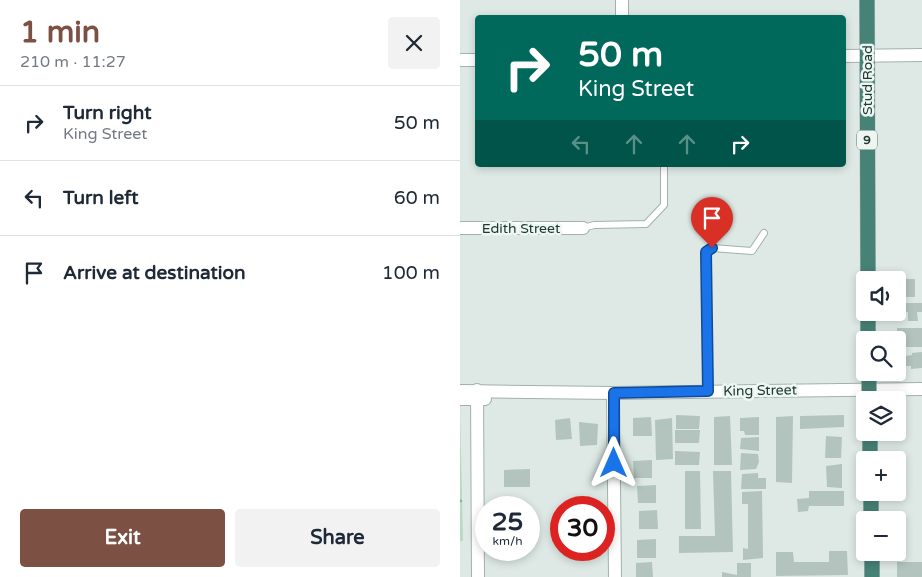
<!DOCTYPE html>
<html lang="en">
<head>
<meta charset="utf-8">
<style>
	body { margin:0; font-family:"Varela Round",sans-serif; background:#f2f2f3; color:#1f2937; height:100vh; display:flex; flex-direction:column; font-size:19px; white-space:nowrap }
	* { box-sizing:border-box; margin:0 }
	p { font-size:16px; color:#747a83 }
	.icon { flex:none; width:28px; height:28px; fill:none; stroke:currentColor; stroke-width:2; stroke-linecap:round; stroke-linejoin:round }
	.map { position:relative; flex:1; overflow:hidden }
	.sheet { display:flex; flex-direction:column; background:#fff; width:460px }
	.sheet>* { flex:none }
	.hud { position:absolute; left:15px; top:15px; width:371px; height:152px; border-radius:5px; box-shadow:0 2px 8px #0003; background:#00695c; color:#fff; overflow:hidden }
	.buttons { position:absolute; left:396px; top:271px; display:grid; gap:10px }
	.buttons a { display:grid; place-items:center; width:50px; height:50px; border-radius:5px; background:#fff; box-shadow:0 2px 8px #0003; font-size:25px }
	.speed { position:absolute; left:15px; top:496px; display:flex; gap:10px; font-size:25px; font-weight:700; text-align:center }
	.speed>* { display:grid; place-content:center; width:65px; height:65px; border-radius:50%; background:#fff; box-shadow:0 2px 8px #0003; line-height:1 }
	.speed small { font-size:12px; font-weight:400 }
	.speed .limit { border:8px solid #d22; background:#fff; color:#111 }
	.pin { position:absolute; display:grid; place-items:center; width:42px; height:42px; color:#fff; margin:-51px -21px; border-radius:50% 50% 50% 0; rotate:-45deg; box-shadow:0 0 5px #0007 }
	.pin .icon { rotate:45deg }
	.me { position:absolute; width:55px; margin:-28px; rotate:0deg; stroke-linejoin:round; filter:drop-shadow(0 0 4px #0008) }
	.turn { display:flex; align-items:center; gap:18px; height:105px; padding:0 20px; font-size:22px }
	.turn .icon { width:65px; height:65px; stroke-width:2.5 }
	.turn b { display:block; font-size:35px; line-height:42px }
	.lanes { display:flex; align-items:center; height:48px; padding:0 20px; background:#0003; justify-content:center; gap:25px; direction:ltr }
	.lanes .off { opacity:.35 }
	.round { display:grid; place-items:center; flex:none; width:52px; height:52px; border-radius:5px; background:#f2f2f3 }
	.summary { display:flex; align-items:center; justify-content:space-between; height:85px; padding:0 20px }
	h1 { font-size:30px; font-weight:700; line-height:38px; color:#7d5044 }
	.primary-button { display:flex; gap:10px; margin-top:auto; padding:10px 20px }
	.primary-button a { flex:1; height:58px; border-radius:5px; background:#7d5044; color:#fff; font-size:20px; font-weight:700; line-height:58px; text-align:center }
	.primary-button a+a { background:#f2f2f3; color:#1f2937 }
	ul { padding:0; list-style:none }
	li { display:flex; align-items:center; gap:15px; height:75px; padding:0 20px; border-top:1px solid #e0e1e3 }
	li div { flex:1 }
	li b { display:block; font-size:19px }
	li em { font-style:normal }
	main { display:flex; flex:1; min-height:0 }
	.map>svg:first-child { display:block }
	.green { fill:#b6dbc1 }
	.building { fill:#b3c4be }
	.lines { fill:none; stroke-linecap:round; stroke-linejoin:round }
	.service-casing { stroke:#a1b1ac; stroke-width:8 }
	.minor-casing { stroke:#a1b1ac; stroke-width:14 }
	.trunk-casing { stroke:#bcc4c2; stroke-width:16 }
	.path { stroke:#7eada0; stroke-width:2; stroke-dasharray:2.5 4; stroke-linecap:butt }
	.service { stroke:#fff; stroke-width:6 }
	.minor { stroke:#fff; stroke-width:12 }
	.trunk { stroke:#478276; stroke-width:15 }
	.route-casing { stroke:#114b97; stroke-width:12 }
	.route { stroke:#1a73e8; stroke-width:9 }
	.labels { text-anchor:middle; stroke-width:5; stroke-linejoin:round; paint-order:stroke }
	.shield { fill:#eef6f2; stroke:#5e726c; stroke-width:1 }
	.shield-label { font-size:12px; font-weight:bold; fill:#203933 }
	.street-label { font-size:14px; fill:#203933; stroke:#eef6f2 }
</style>
</head>
<body>
<main>
<section class="sheet">
<div class="summary"><div><h1>1 min</h1><p>210 m · 11:27</p></div><a class="round"><svg class="icon" aria-label="close" viewBox="0 0 24 24"><path d="M6 6l12 12M18 6L6 18"/></svg></a></div>
<ul>
<li><svg class="icon" aria-label="right" viewBox="0 0 24 24"><path d="M7 20v-9h11M14 6l5 5-5 5"/></svg><div><b>Turn right</b><p>King Street</p></div><em>50 m</em></li>
<li><svg class="icon" aria-label="left" viewBox="0 0 24 24"><path d="M17 20v-9H6M10 6l-5 5 5 5"/></svg><div><b>Turn left</b></div><em>60 m</em></li>
<li><svg class="icon" aria-label="arrive" viewBox="0 0 24 24"><path d="M6 21V4h12l-3 4 3 4H6"/></svg><div><b>Arrive at destination</b></div><em>100 m</em></li>
</ul>
<div class="primary-button"><a>Exit</a><a>Share</a></div>
</section>
<div class="map">
<svg width="462" height="577" viewBox="0 0 462 577">
	<rect width="100%" height="100%" fill="#dee9e5"/>
	<path class="green" d="M0,408L3,541H0Z"/>
	<g class="building">
		<path d="M438,279H455V297H441V287H438Z"/>
		<path d="M438,303H462V312H457L458,321H448V312H438Z"/>
		<path d="M437,328H462V347H445V337H437Z"/>
		<path d="M462,352V368L451,369V366H442V370L438,371V354L446,356L452,355V353Z"/>
		<path d="M216,415L240,416L239,429H216Z"/>
		<path d="M384,415V427L340,429V416Z"/>
		<path d="M270,416L272,465H254V417Z"/>
		<path d="M333,416L332,483L316,482V417Z"/>
		<path d="M191,417L192,436H173V418Z"/>
		<path d="M299,417V435H285L284,431H280V418Z"/>
		<path d="M110,418L112,439L96,440L95,420Z"/>
		<path d="M212,418L213,459L196,460L195,420Z"/>
		<path d="M119,422L138,424L137,445L120,446Z"/>
		<path d="M215,430H240L239,443H215Z"/>
		<path d="M366,436L382,437L381,458H365Z"/>
		<path d="M299,437V451L280,449L281,438Z"/>
		<path d="M215,451L240,452L239,465H215Z"/>
		<path d="M281,453L298,454L299,462L296,469L280,470Z"/>
		<path d="M192,460V478H174L173,461Z"/>
		<path d="M382,464V488L367,487L366,466Z"/>
		<path d="M70,469V487H44V470Z"/>
		<path d="M225,471H240L241,529H225Z"/>
		<path d="M253,471H271L273,552L219,553V536H255Z"/>
		<path d="M298,473V478H306V489H281L282,474Z"/>
		<path d="M196,485V503H178L177,486Z"/>
		<path d="M302,491L303,558L283,560V548L288,549V504H282V492Z"/>
		<path d="M349,491H384V506H349L348,511L338,512L337,499L349,498Z"/>
		<path d="M197,510L198,529H179V511Z"/>
		<path d="M196,539V558H177V540Z"/>
		<path d="M369,551H387L388,575L316,576V552H333L334,562H369Z"/>
		<path d="M192,562L193,577H176V563Z"/>
		<rect x="437" y="562" width="25" height="15"/>
		<path d="M277,563H291V577H262V572L277,575Z"/>
	</g>
	<g class="lines">
		<defs>
			<g id="service">
				<path d="M123,228L134,225L186,224L204,205V165"/>
				<path d="M248,391L246,252L252,248L292,251L304,233"/>
			</g>
			<g id="minor">
				<path d="M162,0V18"/>
				<path d="M384,56L462,55"/>
				<path d="M0,60H18"/>
				<path d="M0,228H123"/>
				<path d="M17,390L18,577"/>
				<path d="M0,391L153,393L462,389"/>
				<path d="M153,393L155,577"/>
				<path d="M0,399H25"/>
			</g>
			<g id="trunk">
				<path d="M407,0L408,280"/>
				<path d="M408,312V340"/>
				<path d="M409,372V400"/>
				<path d="M410,432V460"/>
				<path d="M411,492V520"/>
				<path d="M412,552V577"/>
			</g>
		</defs>
		<use href="#service" class="service-casing"/>
		<use href="#minor" class="minor-casing"/>
		<use href="#trunk" class="trunk-casing"/>
		<path class="path" d="M0,500L4,504"/>
		<use href="#service" class="service"/>
		<use href="#minor" class="minor"/>
		<use href="#trunk" class="trunk"/>
	</g>
	<g class="lines">
		<defs>
			<path id="route" d="M154,463V393L248,391L246,252L252,248"/>
		</defs>
		<use href="#route" class="route-casing"/>
		<use href="#route" class="route"/>
	</g>
	<g class="labels">
		<rect class="shield" x="397" y="130.5" width="20" height="19" rx="4"/>
		<g class="shield-label">
			<text x="407" y="144">9</text>
		</g>
		<g class="street-label">
			<text transform="translate(407 80) rotate(-90)" y="5">Stud Road</text>
			<text x="61" y="233">Edith Street</text>
			<text transform="translate(300 390) rotate(-1)" y="5">King Street</text>
		</g>
	</g>
</svg>
<div class="buttons">
<a><svg class="icon" aria-label="sound" viewBox="0 0 24 24"><path d="M4 9h4l5-4v14l-5-4H4zM17 9q2 3 0 6"/></svg></a>
<a><svg class="icon" aria-label="search" viewBox="0 0 24 24"><circle cx="10" cy="10" r="6"/><path d="M15 15l6 6"/></svg></a>
<a><svg class="icon" aria-label="layers" viewBox="0 0 24 24"><path d="M12 4l9 5-9 5-9-5zM3 14l9 5 9-5"/></svg></a>
<a>+</a>
<a>−</a>
</div>
<div class="speed"><div>25<small>km/h</small></div><div class="limit">30</div></div>
<div class="pin" style="left:252px;top:248px;background:#d93025"><svg class="icon" aria-label="arrive" viewBox="0 0 24 24"><path d="M6 21V4h12l-3 4 3 4H6"/></svg></div>
<svg class="me" style="left:154px;top:463px" viewBox="-20 -20 40 40"><path d="M0-17L14 15 0 8-14 15z" fill="#1a73e8" stroke="#fff" stroke-width="4"/></svg>
<div class="hud">
<div class="turn"><svg class="icon" aria-label="right" viewBox="0 0 24 24"><path d="M7 20v-9h11M14 6l5 5-5 5"/></svg><div><b>50 m</b>King Street</div></div>
<div class="lanes"><svg class="icon off" aria-label="left" viewBox="0 0 24 24"><path d="M17 20v-9H6M10 6l-5 5 5 5"/></svg><svg class="icon off" aria-label="ahead" viewBox="0 0 24 24"><path d="M12 20V5M6 11l6-6 6 6"/></svg><svg class="icon off" aria-label="ahead" viewBox="0 0 24 24"><path d="M12 20V5M6 11l6-6 6 6"/></svg><svg class="icon" aria-label="right" viewBox="0 0 24 24"><path d="M7 20v-9h11M14 6l5 5-5 5"/></svg></div>
</div>
</div>
</main>
</body>
</html>
